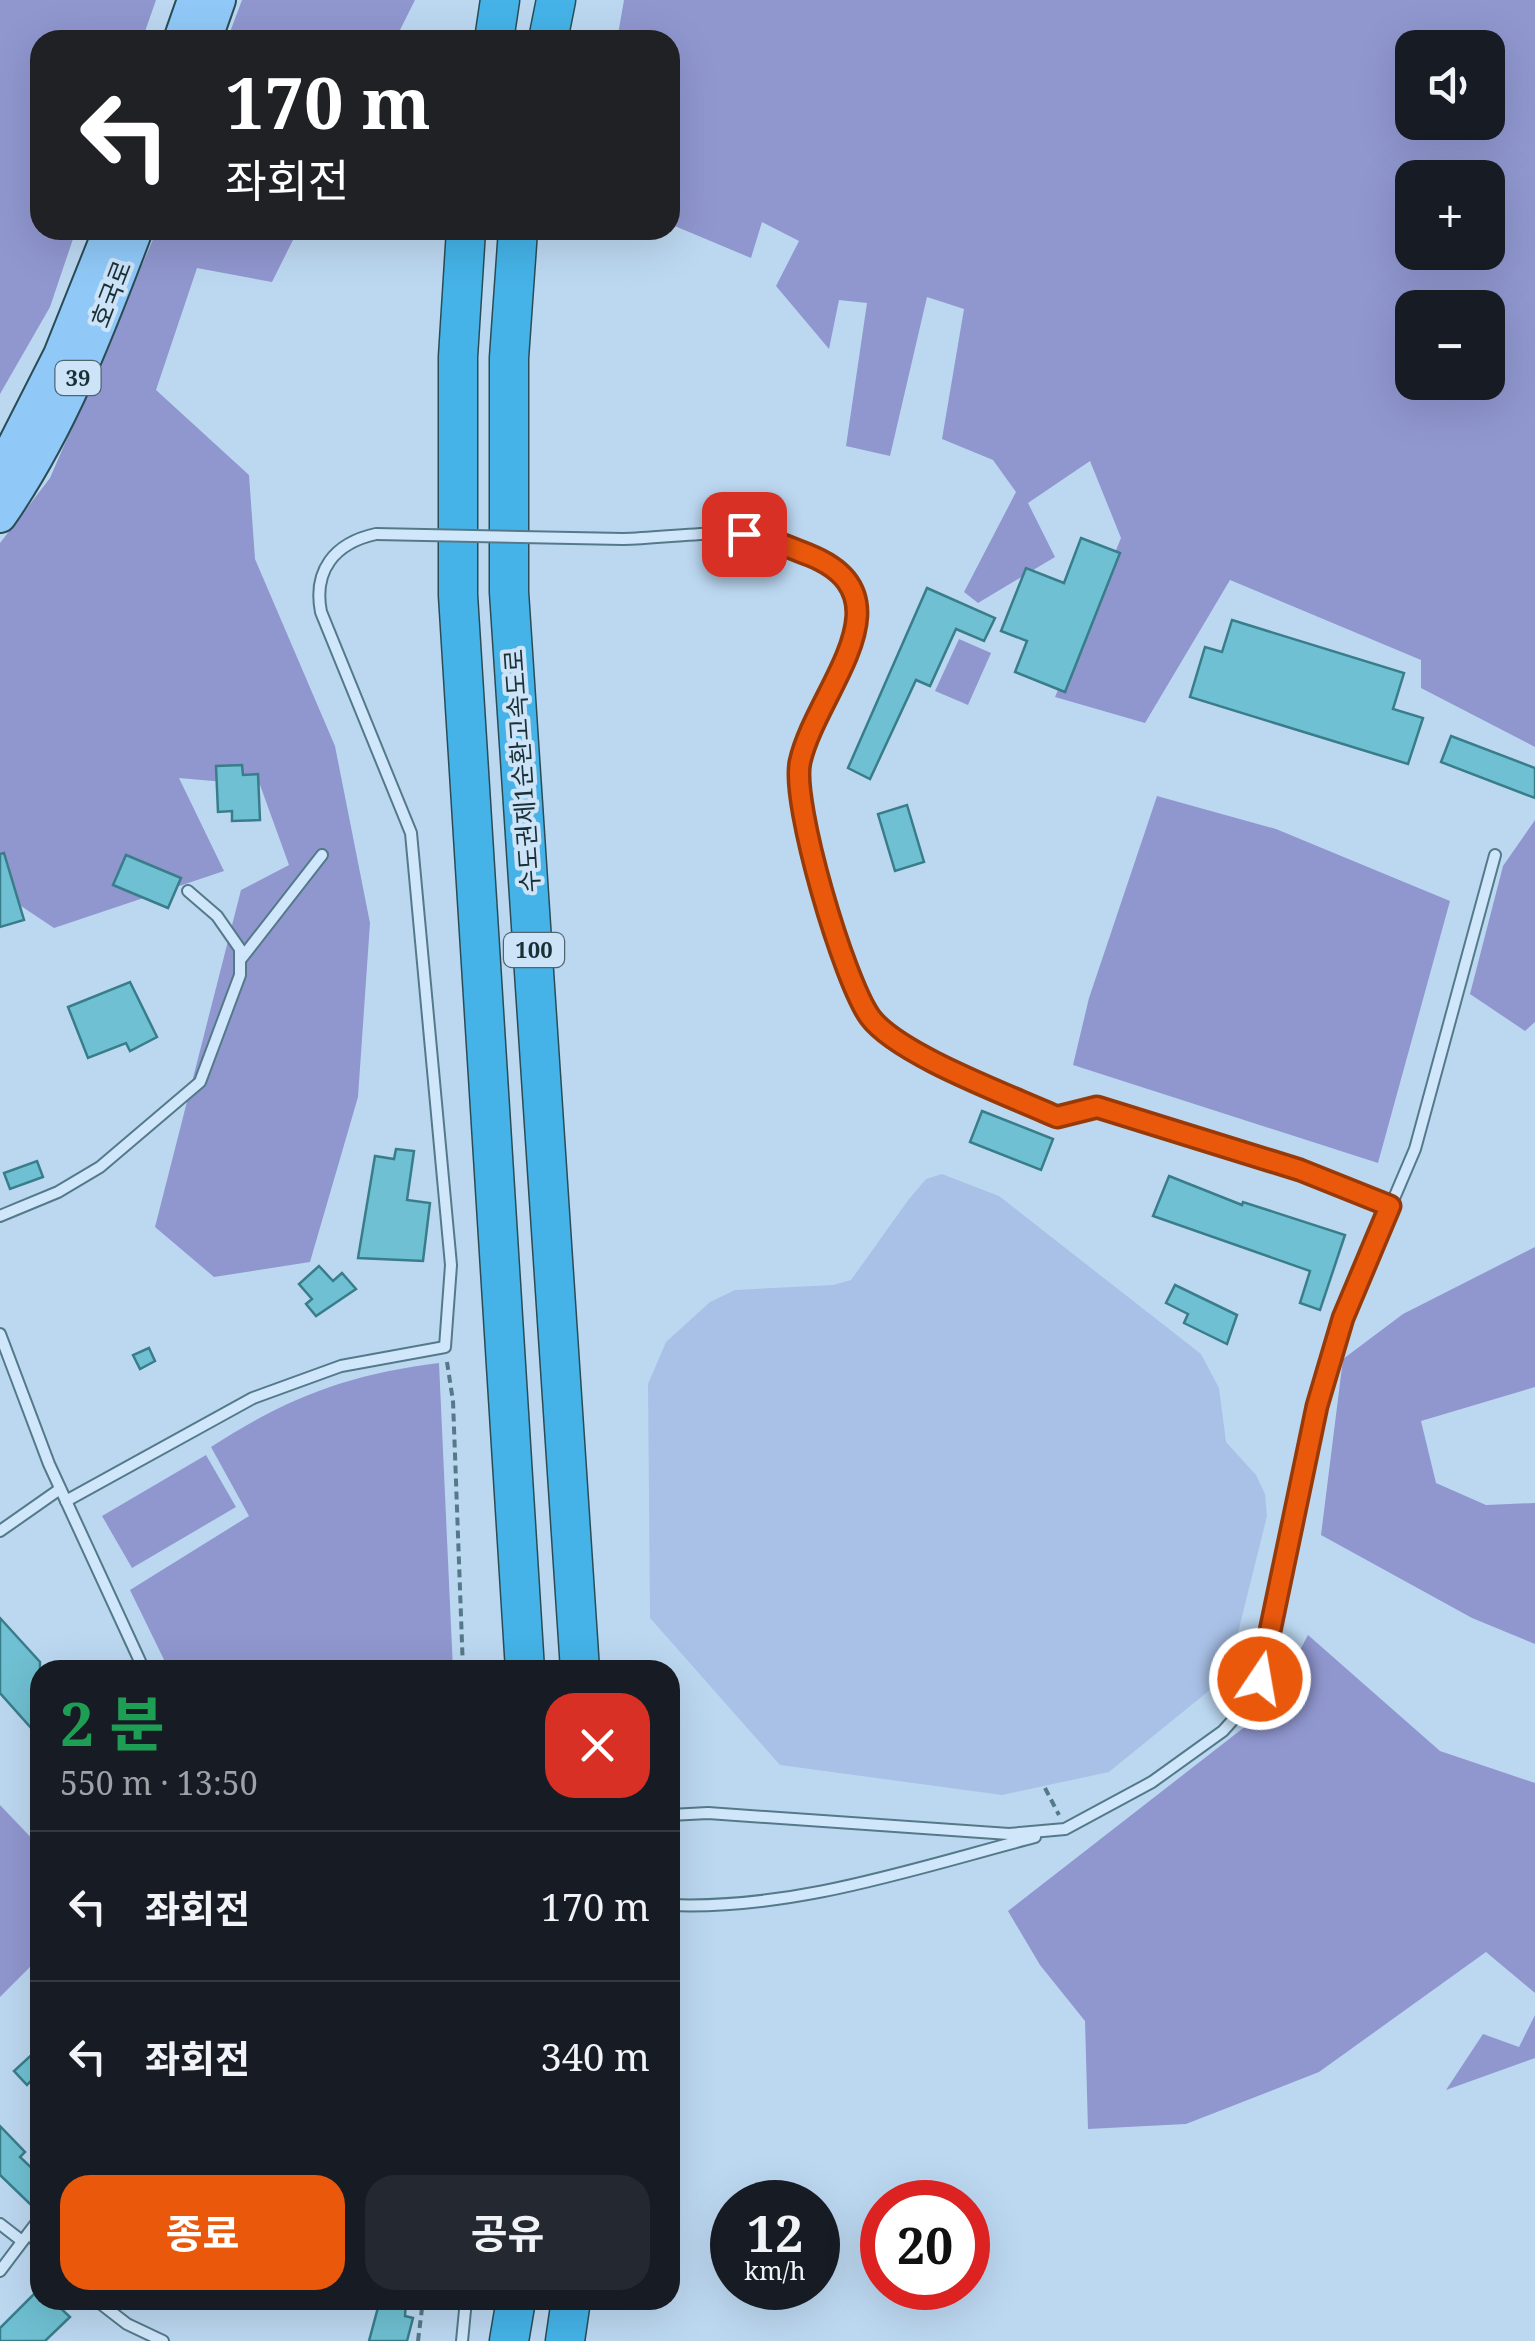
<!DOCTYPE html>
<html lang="ko">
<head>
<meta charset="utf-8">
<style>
	body { margin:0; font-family:"Noto Serif","Noto Sans KR",serif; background:#242831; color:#f1f3f6; height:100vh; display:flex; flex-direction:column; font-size:38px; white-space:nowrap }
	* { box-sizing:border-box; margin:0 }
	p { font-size:32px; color:#9ea1a6 }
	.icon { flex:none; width:55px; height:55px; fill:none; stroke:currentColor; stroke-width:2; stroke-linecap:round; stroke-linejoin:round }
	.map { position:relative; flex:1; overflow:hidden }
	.side { position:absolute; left:30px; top:1660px; width:650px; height:650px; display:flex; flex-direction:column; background:#171b24; border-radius:30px; box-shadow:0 10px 40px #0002 }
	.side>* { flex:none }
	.banner { position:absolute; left:30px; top:30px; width:650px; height:210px; border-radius:30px; box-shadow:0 10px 40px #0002; background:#202124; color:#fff; overflow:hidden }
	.buttons { position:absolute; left:1395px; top:30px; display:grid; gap:20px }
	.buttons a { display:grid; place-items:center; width:110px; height:110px; border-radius:20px; background:#171b24; box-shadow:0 10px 40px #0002; font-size:50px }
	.speed { position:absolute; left:710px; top:2180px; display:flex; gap:20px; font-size:50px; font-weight:700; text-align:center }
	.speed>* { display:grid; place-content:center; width:130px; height:130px; border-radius:50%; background:#171b24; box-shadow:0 10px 40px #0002; line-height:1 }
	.speed small { font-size:25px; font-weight:400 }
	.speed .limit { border:15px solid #d22; background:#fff; color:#111 }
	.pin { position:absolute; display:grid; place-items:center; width:85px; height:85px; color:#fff; margin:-42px; border-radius:20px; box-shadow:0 5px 15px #0006 }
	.me { position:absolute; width:110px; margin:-55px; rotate:12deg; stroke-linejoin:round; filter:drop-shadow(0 0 8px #0008) }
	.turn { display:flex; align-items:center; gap:35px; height:210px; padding:0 30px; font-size:45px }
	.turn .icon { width:130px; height:130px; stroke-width:2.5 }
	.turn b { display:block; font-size:70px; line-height:85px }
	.round { display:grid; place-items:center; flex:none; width:105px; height:105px; border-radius:30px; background:#242831 }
	.summary { display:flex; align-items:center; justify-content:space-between; height:170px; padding:0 30px }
	h1 { font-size:60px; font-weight:700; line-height:75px; color:#1e9e55 }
	.action { display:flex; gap:20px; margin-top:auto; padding:20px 30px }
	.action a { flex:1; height:115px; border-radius:30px; background:#ea580c; color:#fff; font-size:40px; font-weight:700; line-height:115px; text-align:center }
	.action a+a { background:#242831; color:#f1f3f6 }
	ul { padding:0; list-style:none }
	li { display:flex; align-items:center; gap:30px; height:150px; padding:0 30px; border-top:2px solid #363941 }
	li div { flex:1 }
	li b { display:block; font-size:38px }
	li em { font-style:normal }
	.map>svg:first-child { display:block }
	.farmland { fill:#a9c1e7 }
	.green { fill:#9097cf; fill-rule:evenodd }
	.building { fill:#6fc0d2; stroke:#397d8a; stroke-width:2.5 }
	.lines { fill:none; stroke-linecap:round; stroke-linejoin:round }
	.service-casing { stroke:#547a89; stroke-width:14 }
	.primary-casing { stroke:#2a4c56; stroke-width:36 }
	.motorway-casing { stroke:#2a4c56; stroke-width:41 }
	.path { stroke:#547a89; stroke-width:4; stroke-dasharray:8 5; stroke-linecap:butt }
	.service { stroke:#d0e7fb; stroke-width:10 }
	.primary { stroke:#90c9f8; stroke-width:32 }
	.motorway { stroke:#45b3e8; stroke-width:38 }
	.service-bridge-casing { stroke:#547a89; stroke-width:14; stroke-linecap:butt }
	.service-bridge { stroke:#d0e7fb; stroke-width:10 }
	.route-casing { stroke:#983908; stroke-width:25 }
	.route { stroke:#ea580c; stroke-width:18 }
	.labels { text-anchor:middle; stroke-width:8; stroke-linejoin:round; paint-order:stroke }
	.shield { fill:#cce3f8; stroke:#4f6671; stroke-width:2.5 }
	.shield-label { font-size:22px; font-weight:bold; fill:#1a3037 }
	.street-label { font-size:25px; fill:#1a3037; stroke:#cce3f8 }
</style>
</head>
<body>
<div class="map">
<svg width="1535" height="2341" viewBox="0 0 1535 2341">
	<rect width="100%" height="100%" fill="#bcd8f1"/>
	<path class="farmland" d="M942,1174L999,1196L1201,1354L1219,1388L1226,1442L1256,1475L1265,1494L1267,1516L1232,1657L1216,1685L1109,1772L1002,1795L780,1765L650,1618L648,1384L666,1342L710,1302L735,1290L833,1285L851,1280L909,1199L926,1179Z"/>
	<g class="green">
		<path d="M0,0H156L142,40H40V230H76L50,307L0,394Z"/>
		<path d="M242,0H415L395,40H227Z"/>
		<path d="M624,0H1535V747L1421,688V660L1230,580L1145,723L1055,697L1121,538L1090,461L1028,503L1055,557L978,603L964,592L1016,492L993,460L942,439L964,309L927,297L890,456L846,446L867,303L839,300L829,349L776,286L799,241L762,222L751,258L670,224V40H617ZM1412,48H1488V122H1412ZM1412,178H1488V252H1412ZM1412,308H1488V382H1412Z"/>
		<path d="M157,230H298L272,282L197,268L156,390L249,475L255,559L335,746L370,923L358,1097L310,1262L214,1277L155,1227L241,890L289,865L260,785L179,778L224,871L54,928L0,892V543L50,478Z"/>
		<path d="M959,639L991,653L968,705L935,691Z"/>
		<path d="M1157,796L1276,829L1450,901L1378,1163L1073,1065L1089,998Z"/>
		<path d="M1535,820V1022L1525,1031L1470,994L1503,866Z"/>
		<path d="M1535,1247V1387L1421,1421L1436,1483L1486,1505L1535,1503V1644L1472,1618L1321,1535L1343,1359L1403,1314Z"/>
		<path d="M439,1363L453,1670H169L130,1590L249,1516L211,1447C286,1398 349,1374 439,1363Z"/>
		<path d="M206,1455L236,1507L132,1568L102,1516Z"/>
		<path d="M1308,1635L1440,1751L1535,1783V1993L1486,1952L1319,2072L1186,2124L1088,2129L1085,2021L1040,1965L1008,1911L1269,1708Z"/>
		<path d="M0,1805L40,1847V1957L0,1997Z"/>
		<path d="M1535,2015V2058L1446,2090L1483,2034L1519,2047Z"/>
	</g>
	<g class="building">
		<path d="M1081,538L1120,553L1065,692L1015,672L1027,641L1001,631L1026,568L1064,583Z"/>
		<path d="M927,588L995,618L984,641L956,629L930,686L916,680L870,779L848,768Z"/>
		<path d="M1232,620L1404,673L1393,709L1423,718L1408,764L1190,697L1205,647L1222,652Z"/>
		<path d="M1451,736L1535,768V798L1441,762Z"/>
		<path d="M242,765L243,775L258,774L260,820L232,821V811L218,812L216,766Z"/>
		<path d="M907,805L924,862L895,871L878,814Z"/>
		<path d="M4,853L24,920L0,927V854Z"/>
		<path d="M126,855L181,878L168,908L113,885Z"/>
		<path d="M130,982L157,1037L130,1051L126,1043L88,1058L68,1007Z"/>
		<path d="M982,1111L1053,1139L1041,1170L970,1142Z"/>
		<path d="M396,1149L414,1151L407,1200L430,1203L423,1261L358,1258L375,1156L394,1159Z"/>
		<path d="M37,1161L43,1177L10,1189L4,1173Z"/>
		<path d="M1169,1176L1242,1205L1243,1202L1345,1235L1320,1310L1300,1303L1310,1271L1153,1216Z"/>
		<path d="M319,1266L333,1281L342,1273L356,1289L316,1316L306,1304L312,1299L299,1284Z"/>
		<path d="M1175,1285L1237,1315L1227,1344L1184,1323L1188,1314L1166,1303Z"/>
		<path d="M149,1348L155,1361L140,1369L133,1355Z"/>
		<path d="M0,1618L40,1662V1738L0,1693Z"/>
		<path d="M40,2047V2072L27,2085L14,2071Z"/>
		<path d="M0,2126L25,2152L20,2157L40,2176V2193L30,2204L0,2175Z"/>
		<path d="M40,2288V2300H52L70,2317L45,2341H0V2328Z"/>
		<path d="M380,2300H406L405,2316L413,2318L407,2341H369Z"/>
	</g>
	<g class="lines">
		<defs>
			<g id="service">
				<path d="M623,539C667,538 716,529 760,536C793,541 866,572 859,613C849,667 811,710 800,762C792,801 838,950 856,990C864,1008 874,1020 886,1034L1057,1117L1097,1107L1299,1170L1390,1206"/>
				<path d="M241,959L322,855"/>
				<path d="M0,1216L58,1192L100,1167L200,1082L240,975V949L217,916L188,891"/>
				<path d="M0,1334L49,1464L144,1670"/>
				<path d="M66,1501L253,1398L341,1366L445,1347L451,1265L411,833L321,612C313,571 334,543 376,534"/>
				<path d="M0,1531L60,1489"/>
				<path d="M670,1815L708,1813L1009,1834L1065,1829L1152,1782L1223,1731L1248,1703L1260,1679L1317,1406L1343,1318L1415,1149L1495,855"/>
				<path d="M670,1905C795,1910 916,1868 1035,1837"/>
				<path d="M0,2224L22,2241"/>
				<path d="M29,2233L40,2246"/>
				<path d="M0,2271L40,2218"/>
				<path d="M96,2300L127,2324L163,2341"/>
				<path d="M462,2341L466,2300"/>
			</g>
			<g id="primary">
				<path d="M180,40L194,0"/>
				<path d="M205,40L219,0"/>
				<path d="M0,473L60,355L110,230"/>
				<path d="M0,516C61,428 98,330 136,230"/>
			</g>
			<g id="motorway">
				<path d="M494,40L500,0"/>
				<path d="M548,40L556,0"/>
				<path d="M466,230L458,357V595L525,1670"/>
				<path d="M518,230L509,358V592L580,1670"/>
				<path d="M509,2341L516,2300"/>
				<path d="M565,2341L571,2300"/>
			</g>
		</defs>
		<use href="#service" class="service-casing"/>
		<use href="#primary" class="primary-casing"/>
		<use href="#motorway" class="motorway-casing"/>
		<g class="path">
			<path d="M447,1362L453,1401L463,1670"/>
			<path d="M1045,1788L1059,1815"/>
			<path d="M418,2341L423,2300"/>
		</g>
		<use href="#service" class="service"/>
		<use href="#primary" class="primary"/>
		<use href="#motorway" class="motorway"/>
		<defs>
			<path id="service-bridge" d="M376,534L623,539"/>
		</defs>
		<use href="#service-bridge" class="service-bridge-casing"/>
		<use href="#service-bridge" class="service-bridge"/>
	</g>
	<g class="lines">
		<defs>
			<path id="route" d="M744,534C768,537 787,547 809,555C914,597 816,690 800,762C791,803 844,981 870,1017C898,1055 1011,1096 1057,1117L1097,1107L1300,1170L1390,1206L1343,1318L1317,1406L1260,1679"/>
		</defs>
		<use href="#route" class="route-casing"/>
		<use href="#route" class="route"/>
	</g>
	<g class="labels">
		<g class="shield">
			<rect x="55.5" y="361" width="45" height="34" rx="8"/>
			<rect x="504" y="933" width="60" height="34" rx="8"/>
		</g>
		<g class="shield-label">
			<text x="78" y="386">39</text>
			<text x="534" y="958">100</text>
		</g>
		<g class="street-label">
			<text transform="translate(111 294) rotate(-69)" y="9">호국로</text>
			<text transform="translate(522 771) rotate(-94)" y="9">수도권제1순환고속도로</text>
		</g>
	</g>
</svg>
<div class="buttons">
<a><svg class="icon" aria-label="sound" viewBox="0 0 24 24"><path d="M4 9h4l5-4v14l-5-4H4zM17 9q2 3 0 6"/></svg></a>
<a>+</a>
<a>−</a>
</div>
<div class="speed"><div>12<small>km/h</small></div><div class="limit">20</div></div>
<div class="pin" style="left:744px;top:534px;background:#d93025"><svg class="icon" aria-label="arrive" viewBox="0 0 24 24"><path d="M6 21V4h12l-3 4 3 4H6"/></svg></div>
<svg class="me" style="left:1260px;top:1679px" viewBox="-20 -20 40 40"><circle r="17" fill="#ea580c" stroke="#fff" stroke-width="3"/><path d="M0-11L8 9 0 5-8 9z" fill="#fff"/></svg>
<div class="banner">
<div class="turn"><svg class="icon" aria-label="left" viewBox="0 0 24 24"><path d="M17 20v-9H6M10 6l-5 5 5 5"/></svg><div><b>170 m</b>좌회전</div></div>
</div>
<section class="side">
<div class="summary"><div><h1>2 분</h1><p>550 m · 13:50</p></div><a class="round" style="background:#d93025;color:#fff"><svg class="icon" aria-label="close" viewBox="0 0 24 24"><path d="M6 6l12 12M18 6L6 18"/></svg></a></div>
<ul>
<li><svg class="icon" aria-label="left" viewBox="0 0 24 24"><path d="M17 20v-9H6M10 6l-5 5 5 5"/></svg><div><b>좌회전</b></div><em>170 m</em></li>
<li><svg class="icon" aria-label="left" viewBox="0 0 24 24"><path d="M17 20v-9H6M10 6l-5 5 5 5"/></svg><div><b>좌회전</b></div><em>340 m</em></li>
</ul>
<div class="action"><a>종료</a><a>공유</a></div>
</section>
</div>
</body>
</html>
